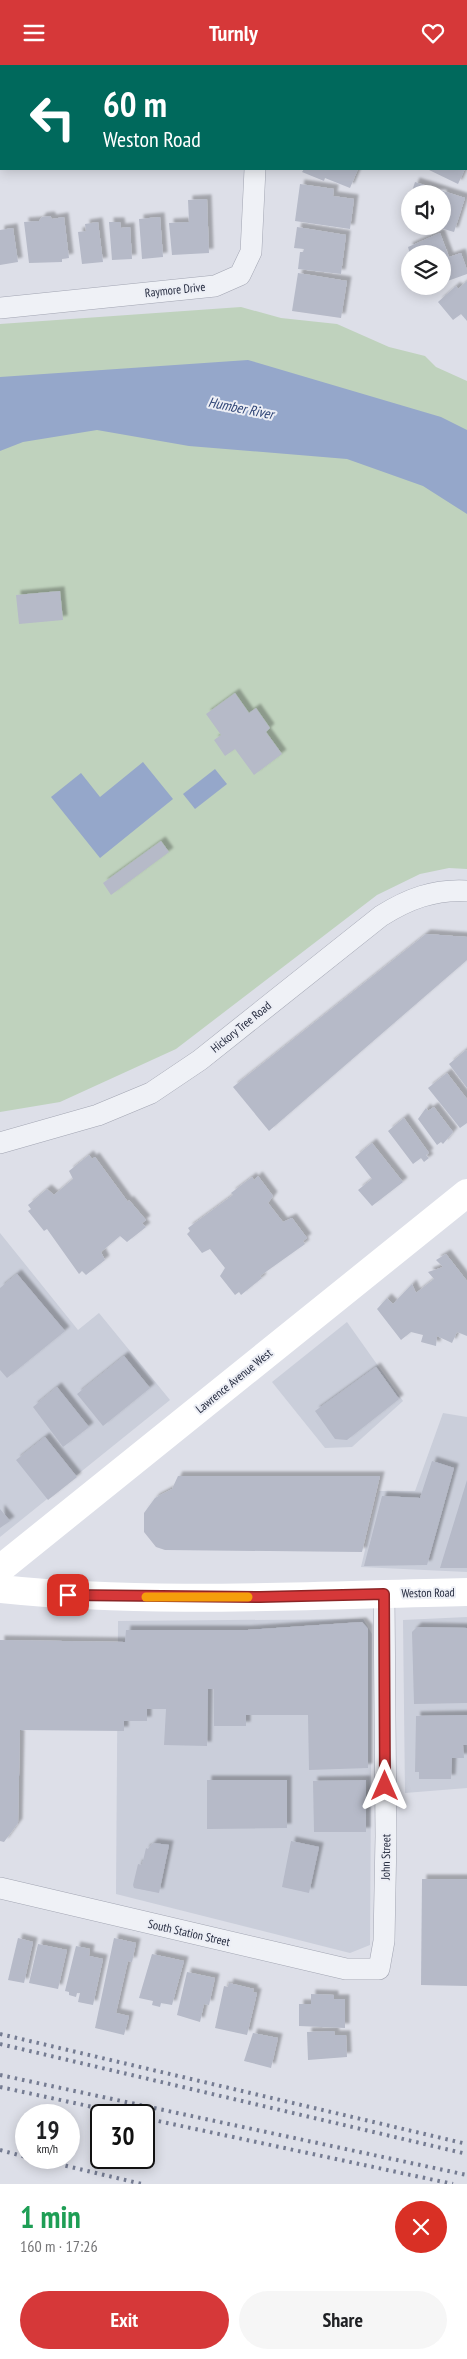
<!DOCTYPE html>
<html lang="en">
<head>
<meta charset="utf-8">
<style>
	body { margin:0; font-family:"PT Sans Narrow",sans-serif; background:#f6f6f6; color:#202124; height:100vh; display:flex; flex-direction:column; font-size:19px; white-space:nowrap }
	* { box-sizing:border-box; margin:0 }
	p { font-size:16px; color:#757577 }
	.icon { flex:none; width:28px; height:28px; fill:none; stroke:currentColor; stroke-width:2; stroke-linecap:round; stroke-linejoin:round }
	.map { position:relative; height:2119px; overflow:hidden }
	.panel { display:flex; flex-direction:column; background:#fff; flex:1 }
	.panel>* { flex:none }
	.banner { position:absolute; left:0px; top:0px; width:468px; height:105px; box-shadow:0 2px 12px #0003; background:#00695c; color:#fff; overflow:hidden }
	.buttons { position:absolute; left:401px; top:120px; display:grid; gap:10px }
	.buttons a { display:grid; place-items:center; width:50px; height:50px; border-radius:50%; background:#fff; box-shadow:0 2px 12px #0003; font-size:25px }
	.speed { position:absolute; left:15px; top:2039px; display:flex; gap:10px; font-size:25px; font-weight:700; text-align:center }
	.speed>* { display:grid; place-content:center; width:65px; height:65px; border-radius:50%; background:#fff; box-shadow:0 2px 12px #0003; line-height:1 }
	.speed small { font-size:12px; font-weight:400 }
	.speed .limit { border:2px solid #111; border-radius:8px; background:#fff; color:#111 }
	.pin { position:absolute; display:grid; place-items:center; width:42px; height:42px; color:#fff; margin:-21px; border-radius:10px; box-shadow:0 2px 8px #0006 }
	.me { position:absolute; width:55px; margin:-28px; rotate:0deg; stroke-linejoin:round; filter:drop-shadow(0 0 4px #0008) }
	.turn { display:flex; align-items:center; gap:18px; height:105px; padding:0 20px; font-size:22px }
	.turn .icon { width:65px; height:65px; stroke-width:2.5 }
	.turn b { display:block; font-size:35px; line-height:42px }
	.round { display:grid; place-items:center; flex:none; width:52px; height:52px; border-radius:26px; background:#f6f6f6 }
	.head { display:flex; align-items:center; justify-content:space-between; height:85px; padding:0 20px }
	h1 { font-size:30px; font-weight:700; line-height:38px; color:#1e9e55 }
	.button { display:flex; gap:10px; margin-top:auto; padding:10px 20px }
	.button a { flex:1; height:58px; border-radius:30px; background:#d63839; color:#fff; font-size:20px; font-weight:700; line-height:58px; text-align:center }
	.button a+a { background:#f6f6f6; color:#202124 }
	header { display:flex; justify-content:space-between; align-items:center; height:65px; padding:0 20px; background:#d63839; color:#fff; font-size:22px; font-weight:700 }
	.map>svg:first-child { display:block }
	.built { fill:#caceda }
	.green { fill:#bfd2bd }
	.water { fill:#95a7ca }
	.building { fill:#b6bac8; filter:url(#shadow) }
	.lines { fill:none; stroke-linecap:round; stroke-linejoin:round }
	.street-casing { stroke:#a2a5b2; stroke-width:22 }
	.street { stroke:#eff1f6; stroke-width:21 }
	.secondary { stroke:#fff; stroke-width:28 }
	.rail { stroke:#757c92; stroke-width:4; stroke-dasharray:2.5 5; stroke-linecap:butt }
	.route-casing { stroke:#8b2425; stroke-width:12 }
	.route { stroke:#d63839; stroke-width:9 }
	.slow { stroke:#f59e0b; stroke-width:9 }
	.labels { text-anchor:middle; stroke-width:4; stroke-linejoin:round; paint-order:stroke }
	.street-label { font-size:12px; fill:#252b3f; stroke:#eceef5 }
	.water-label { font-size:14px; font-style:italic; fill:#2d4375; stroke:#eceef5 }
</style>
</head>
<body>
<header><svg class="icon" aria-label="menu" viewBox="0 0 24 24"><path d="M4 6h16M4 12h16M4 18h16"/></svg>Turnly<svg class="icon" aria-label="heart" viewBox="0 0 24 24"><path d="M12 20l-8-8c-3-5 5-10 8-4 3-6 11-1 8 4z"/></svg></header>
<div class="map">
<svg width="467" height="2119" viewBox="0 0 467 2119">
	<defs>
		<filter id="shadow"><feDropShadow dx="4.5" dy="-4.5" stdDeviation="1" flood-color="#0004"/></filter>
	</defs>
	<rect width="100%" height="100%" fill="#dddfe8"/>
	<g class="built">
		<path d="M0,1168L78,1265L99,1248L170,1335L0,1472Z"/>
		<path d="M347,1257L403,1336L352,1382L325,1383L272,1317Z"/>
		<path d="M443,1348L467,1352V1507L361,1502L379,1426H415Z"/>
		<path d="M467,1552V1723L405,1728L403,1555Z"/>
		<path d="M363,1554L372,1569L370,1880L350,1888L116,1829L118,1556Z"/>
	</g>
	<path class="green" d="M241,242L281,253L337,259L389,282L425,291L436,302L467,316V804L449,803L420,809L377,830L176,984L60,1037L0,1047V259Z"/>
	<g class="water">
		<path d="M248,295L441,352L467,365V449L423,421L347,394L189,381L97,365L23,377L0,386V312Z"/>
		<path d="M143,697L173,734L100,793L51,732L81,708L100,732Z"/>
		<path d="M215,704L227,719L195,744L183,729Z"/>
	</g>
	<g class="building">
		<path d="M304,104H358L350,123L325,113L324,116L302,107Z"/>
		<path d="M427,104H465L458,119Z"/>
		<path d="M415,117L465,133L454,167L437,162L442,161V129H411Z"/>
		<path d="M300,119L334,124L333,131L354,134L350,164L295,156Z"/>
		<path d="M410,133V153L404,151Z"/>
		<path d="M207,134L209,188L172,190L169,158L189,157L188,135Z"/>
		<path d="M50,151L52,154L64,152L69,193L62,194V197L29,198L24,157L39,156L42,152Z"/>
		<path d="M160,152L163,192L142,194L139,154Z"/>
		<path d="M98,157L103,197L82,199L78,167L86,166L85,159Z"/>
		<path d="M109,157H120L121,163L130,162L132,194L112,195Z"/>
		<path d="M297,162L346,170L341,209L298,204L300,187H303L304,184L294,183Z"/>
		<path d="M13,163L18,197L0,200V165Z"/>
		<path d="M440,168L449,192L461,188L467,205V209L442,218V189H410L408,182Z"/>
		<path d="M298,208L347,216L341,253L292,246Z"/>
		<path d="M467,216V256L461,249L453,255L438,237L456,221L458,224Z"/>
		<path d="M60,526L63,555L19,559L16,530Z"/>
		<path d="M235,628L249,648L256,643L270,663L266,667L282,689L254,710L235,684L225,691L214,675L221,670L206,649Z"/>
		<path d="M161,776L169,787L111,830L103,818Z"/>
		<path d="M426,869L467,872V895L269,1066L233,1022Z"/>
		<path d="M466,985L467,987V1023L449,999Z"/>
		<path d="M447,1008L467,1034V1058L460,1063L428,1023Z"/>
		<path d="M434,1042L453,1067L443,1079L441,1077L437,1080L418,1054L426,1043L428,1046Z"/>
		<path d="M404,1053L429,1088L426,1090L429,1093L424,1097L421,1093L413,1099L388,1066Z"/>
		<path d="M372,1078L403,1117L372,1141L358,1125L372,1114L355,1092Z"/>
		<path d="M89,1090L92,1094L95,1092L128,1137L129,1135L146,1155L142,1158L146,1162L127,1177L120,1171L101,1187L105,1195L86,1210L82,1206L79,1209L47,1164L44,1166L28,1146L31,1144L28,1140L47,1124L54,1130L73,1114L69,1106Z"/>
		<path d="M258,1111L273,1131L268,1138L283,1157L292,1153L307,1173L303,1176L305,1179L260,1211L262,1213L241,1230L239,1227L235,1230L220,1211L225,1203L210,1184L202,1188L187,1169L190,1166L188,1163L233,1130L231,1128L252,1112L254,1115Z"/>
		<path d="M446,1189L467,1216V1271L457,1267L452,1278L437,1271L436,1281L421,1277L423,1270L411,1267L401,1275L377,1244L387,1233L393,1239L412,1219L416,1228L434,1214L428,1207L443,1202L436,1195Z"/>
		<path d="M17,1209L65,1266L7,1313L0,1305V1223Z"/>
		<path d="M124,1291L150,1323L103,1361L77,1329Z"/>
		<path d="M376,1302L399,1334L347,1375L335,1374L315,1346Z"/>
		<path d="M57,1322L89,1362L63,1382L33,1342Z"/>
		<path d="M45,1372L77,1412L48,1435L16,1395Z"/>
		<path d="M432,1396L454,1403L427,1500L364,1501L382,1431L420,1433Z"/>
		<path d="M178,1411H380L362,1487L165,1485L156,1482L144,1467V1448L155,1433L172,1424Z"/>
		<path d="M467,1415V1503H440Z"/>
		<path d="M0,1444L10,1456L0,1463Z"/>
		<path d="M362,1557L368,1564V1703L309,1705L308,1650H246V1661H214V1624H208L207,1681L164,1680L166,1644H147V1656H124V1666L20,1665L18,1758L4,1777L0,1776V1575L125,1577L126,1565H247Z"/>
		<path d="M417,1562L467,1563V1638L414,1639L412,1567Z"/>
		<path d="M467,1650V1680H463L464,1693H452L451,1714H419V1707H415L416,1651Z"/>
		<path d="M207,1715H287V1763L207,1764Z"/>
		<path d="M366,1715V1767H314L313,1716Z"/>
		<path d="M291,1776L319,1782L309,1828L282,1822Z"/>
		<path d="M153,1778L169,1780L159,1828L134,1823L133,1820L138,1799L142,1800L146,1783L148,1784Z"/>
		<path d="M422,1814H467V1921L421,1920Z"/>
		<path d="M18,1873L33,1877L24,1918L8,1915Z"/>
		<path d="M114,1873L136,1878L132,1897L128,1896L116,1948L129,1951L124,1970L95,1963Z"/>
		<path d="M38,1879L67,1885L58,1924L29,1918Z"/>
		<path d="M76,1881L90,1884L89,1891L103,1894L93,1940L78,1937L80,1928H77L76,1932L69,1930V1927L65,1926Z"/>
		<path d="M152,1889L184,1896L172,1940L161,1938L160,1942L152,1940L153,1936L139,1933Z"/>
		<path d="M187,1907L215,1913L209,1940L204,1939L200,1957L177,1950Z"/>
		<path d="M229,1918L254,1924L253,1927L257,1928L247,1970L215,1963L224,1921L228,1922Z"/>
		<path d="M311,1929L334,1930V1934H345V1963L299,1961V1939H311Z"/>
		<path d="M334,1966L335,1970H346L347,1992L308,1995L307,1967Z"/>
		<path d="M253,1968L278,1973L271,2003L244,1996Z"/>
	</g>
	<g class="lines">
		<defs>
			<g id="street">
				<path d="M187,0L188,1"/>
				<path d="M310,1V0"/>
				<path d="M0,243L215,221L240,210L251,187L255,104"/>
				<path d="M0,1078L98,1050L151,1028L200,995L381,851C408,834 434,824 467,826"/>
				<path d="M0,1823L346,1904H379L384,1876L386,1771L384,1529"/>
			</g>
		</defs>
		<use href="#street" class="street-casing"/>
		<use href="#street" class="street"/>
		<g class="secondary">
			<path d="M0,1504L467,1128"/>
			<path d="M0,1524C155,1540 312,1530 467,1527"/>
		</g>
		<g class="rail">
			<path d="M0,1969L467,2079"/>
			<path d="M0,1979L467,2089"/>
			<path d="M0,2010L467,2110"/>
			<path d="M0,2022L130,2050"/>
			<path d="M144,2053L453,2119"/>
			<path d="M0,2085L26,2092"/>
			<path d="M29,2092L142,2119"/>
		</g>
	</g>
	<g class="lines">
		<defs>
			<path id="route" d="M68,1530L260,1532L384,1529L385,1721"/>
		</defs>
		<use href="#route" class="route-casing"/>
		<use href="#route" class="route"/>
		<path class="slow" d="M146,1532H248"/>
	</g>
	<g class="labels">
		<g class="street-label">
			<text transform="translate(175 225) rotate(-6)" y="4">Raymore Drive</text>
			<text transform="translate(241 962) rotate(-39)" y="4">Hickory Tree Road</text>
			<text transform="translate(234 1316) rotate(-39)" y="4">Lawrence Avenue West</text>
			<text transform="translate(428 1528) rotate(-1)" y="4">Weston Road</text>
			<text transform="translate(386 1792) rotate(-89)" y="4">John Street</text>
			<text transform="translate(189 1868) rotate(13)" y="4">South Station Street</text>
		</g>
		<g class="water-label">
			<text transform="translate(241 343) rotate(11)" y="5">Humber River</text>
		</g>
	</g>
</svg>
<div class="buttons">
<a><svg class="icon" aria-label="sound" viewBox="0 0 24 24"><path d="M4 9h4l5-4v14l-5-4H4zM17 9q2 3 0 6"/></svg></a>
<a><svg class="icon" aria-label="layers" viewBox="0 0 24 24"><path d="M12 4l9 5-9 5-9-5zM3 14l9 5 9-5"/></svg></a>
</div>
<div class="speed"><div>19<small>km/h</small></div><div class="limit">30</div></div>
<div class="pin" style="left:68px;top:1530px;background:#d93025"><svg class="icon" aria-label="arrive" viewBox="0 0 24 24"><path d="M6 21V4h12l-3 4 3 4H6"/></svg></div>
<svg class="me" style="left:385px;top:1721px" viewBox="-20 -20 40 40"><path d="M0-17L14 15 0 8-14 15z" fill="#d63839" stroke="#fff" stroke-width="4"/></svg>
<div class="banner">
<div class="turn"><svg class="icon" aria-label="left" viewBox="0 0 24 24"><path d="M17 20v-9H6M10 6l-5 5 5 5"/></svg><div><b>60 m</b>Weston Road</div></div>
</div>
</div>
<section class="panel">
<div class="head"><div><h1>1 min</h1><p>160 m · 17:26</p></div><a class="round" style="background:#d93025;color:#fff"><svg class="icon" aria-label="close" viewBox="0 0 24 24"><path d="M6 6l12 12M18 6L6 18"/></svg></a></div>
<div class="button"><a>Exit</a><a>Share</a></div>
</section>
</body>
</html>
